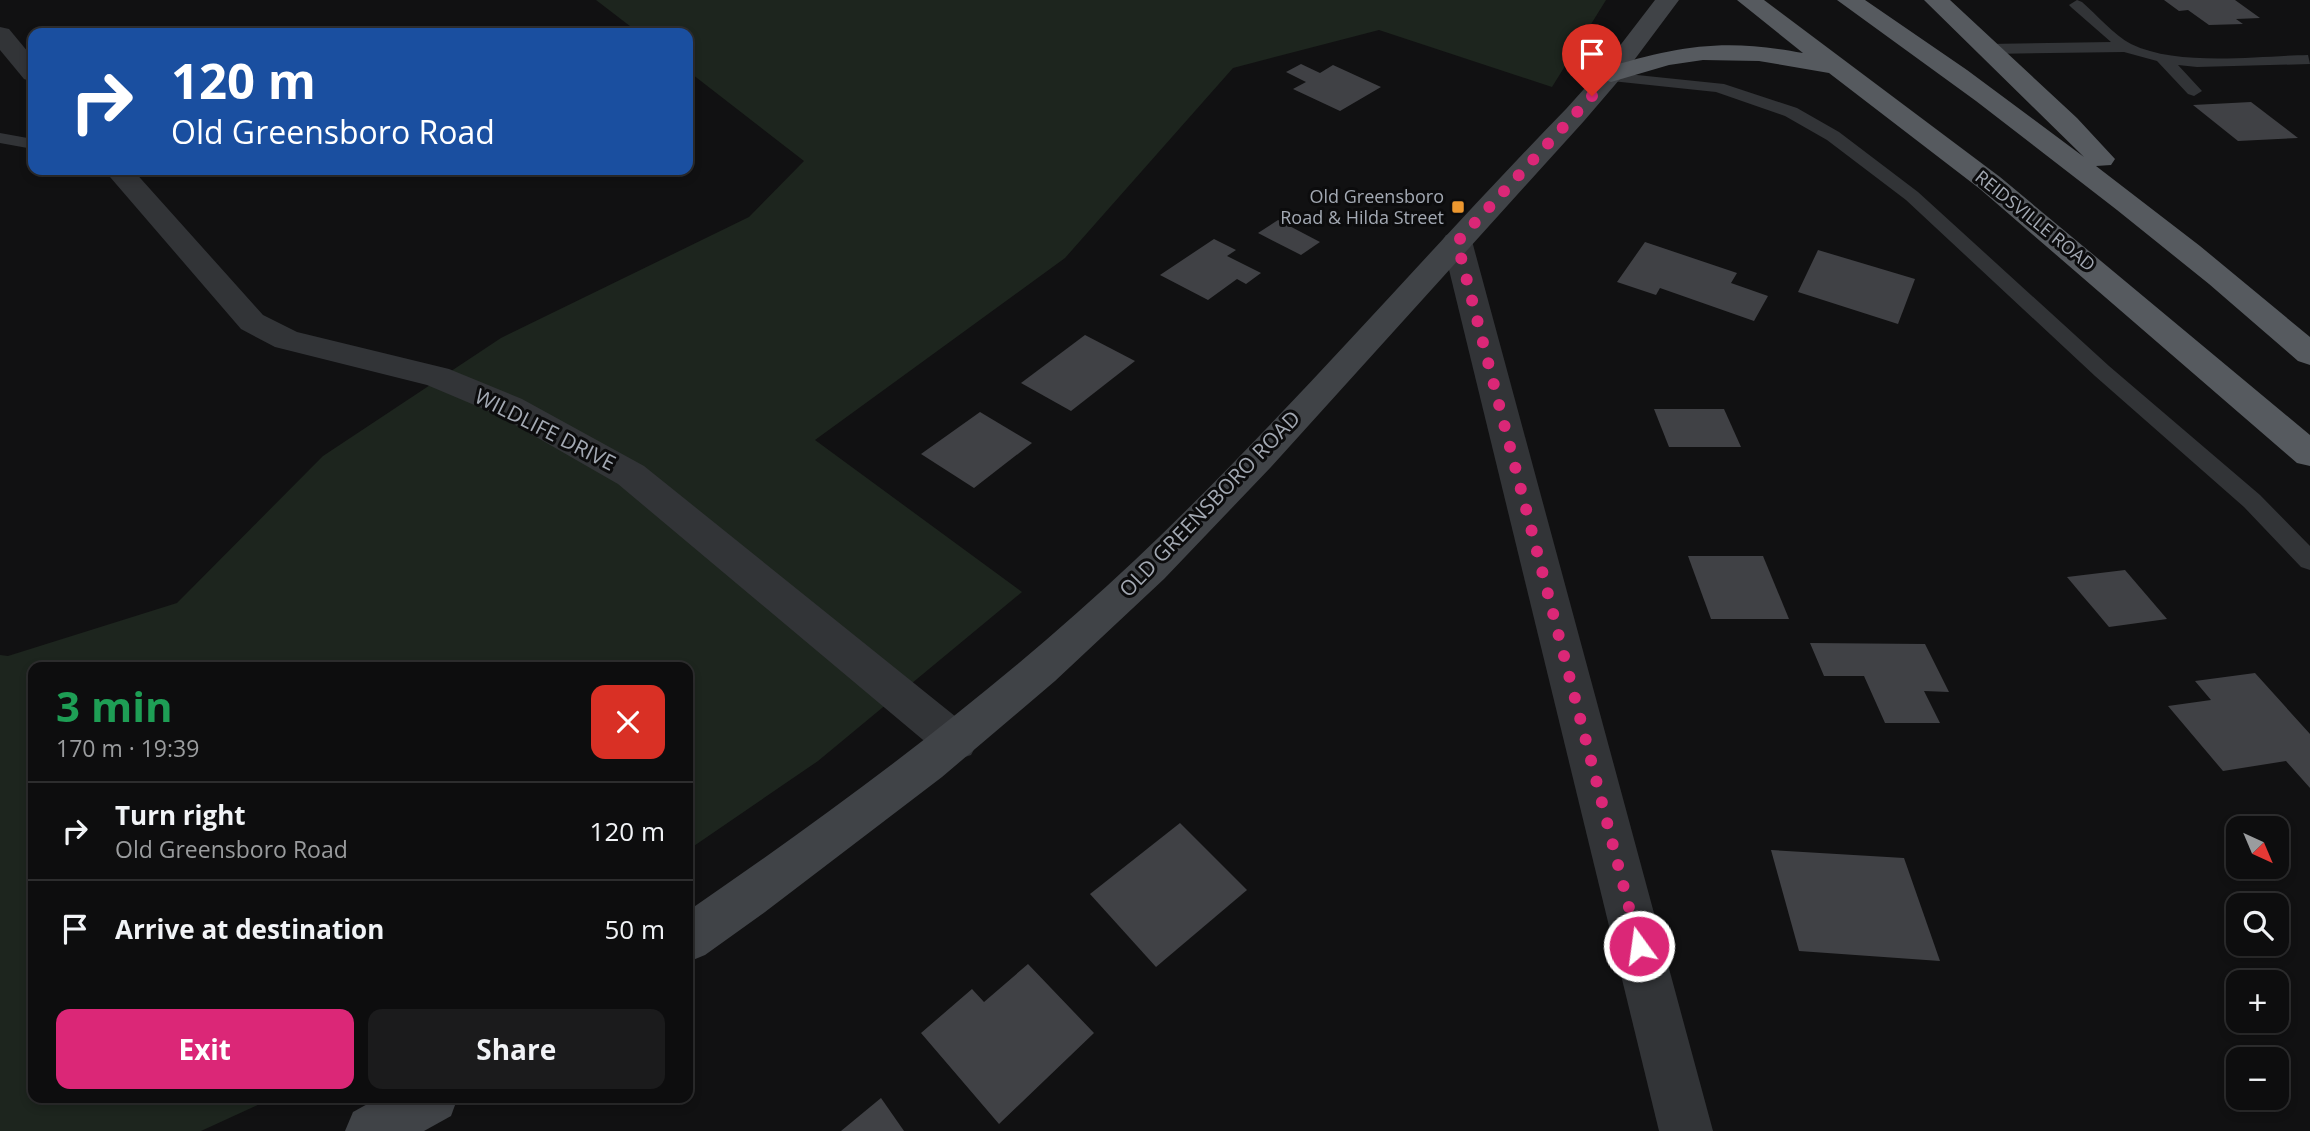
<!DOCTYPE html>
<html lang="en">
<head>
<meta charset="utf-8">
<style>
	body { margin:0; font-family:"Open Sans",sans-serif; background:#1b1b1c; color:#f1f3f6; height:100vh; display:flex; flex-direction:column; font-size:26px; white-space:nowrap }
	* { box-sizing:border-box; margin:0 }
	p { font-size:23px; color:#9a9c9e }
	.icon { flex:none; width:38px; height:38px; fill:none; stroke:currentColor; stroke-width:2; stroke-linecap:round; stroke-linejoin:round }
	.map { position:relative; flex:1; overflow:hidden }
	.sheet { position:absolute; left:28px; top:662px; width:665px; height:441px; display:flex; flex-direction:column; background:#0d0d0e; border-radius:14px; box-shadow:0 4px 10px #0003,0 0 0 2px #2d2d2e }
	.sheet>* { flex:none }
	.hud { position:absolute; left:28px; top:28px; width:665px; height:147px; border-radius:14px; box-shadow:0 4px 10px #0003,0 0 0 2px #2d2d2e; background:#1a4fa0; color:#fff; overflow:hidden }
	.needle { width:46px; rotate:136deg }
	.tools { position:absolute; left:2226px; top:816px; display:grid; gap:14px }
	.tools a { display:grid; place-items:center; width:63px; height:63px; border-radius:14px; background:#0d0d0e; box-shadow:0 4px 10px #0003,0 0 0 2px #2d2d2e; font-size:35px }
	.pin { position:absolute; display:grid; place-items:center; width:60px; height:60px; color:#fff; margin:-72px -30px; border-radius:50% 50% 50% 0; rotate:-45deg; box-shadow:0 0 7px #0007 }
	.pin .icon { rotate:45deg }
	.me { position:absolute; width:77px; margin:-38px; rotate:346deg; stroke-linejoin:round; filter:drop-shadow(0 0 5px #0008) }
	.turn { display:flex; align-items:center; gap:24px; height:147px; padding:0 28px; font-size:32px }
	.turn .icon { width:91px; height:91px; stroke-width:2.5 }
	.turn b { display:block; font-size:49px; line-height:60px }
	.round { display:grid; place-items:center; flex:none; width:74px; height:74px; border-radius:14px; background:#1b1b1c }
	.overview { display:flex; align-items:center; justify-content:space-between; height:119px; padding:0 28px }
	h1 { font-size:42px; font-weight:700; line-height:52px; color:#1e9e55 }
	.button { display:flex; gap:14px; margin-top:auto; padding:14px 28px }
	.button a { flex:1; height:80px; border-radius:14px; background:#db2777; color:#fff; font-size:28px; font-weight:700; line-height:80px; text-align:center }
	.button a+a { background:#1b1b1c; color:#f1f3f6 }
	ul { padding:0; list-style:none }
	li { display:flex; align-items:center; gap:21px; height:98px; padding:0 28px; border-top:2px solid #2d2d2e }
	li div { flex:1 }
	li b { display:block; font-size:26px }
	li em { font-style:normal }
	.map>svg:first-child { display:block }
	.green { fill:#1d251e }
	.building { fill:#404145 }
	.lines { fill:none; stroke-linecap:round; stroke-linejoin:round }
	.service { fill:#323437; fill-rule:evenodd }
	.minor { fill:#323437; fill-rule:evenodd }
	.secondary { fill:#404347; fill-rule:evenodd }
	.trunk { fill:#565a5f; fill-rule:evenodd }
	.route { stroke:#db2777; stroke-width:12; stroke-dasharray:0 21.6 }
	.poi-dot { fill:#ec972f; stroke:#0c0c0d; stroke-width:2.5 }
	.labels { text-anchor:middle; stroke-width:6; stroke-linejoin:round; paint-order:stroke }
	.far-poi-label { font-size:18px; fill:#a3a9b3; stroke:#0c0c0d; text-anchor:end }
	.far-street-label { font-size:18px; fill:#a3a9b3; stroke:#0c0c0d }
	.street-label { font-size:21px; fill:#a3a9b3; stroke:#0c0c0d }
</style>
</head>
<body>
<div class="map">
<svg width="2310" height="1131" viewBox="0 0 2310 1131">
	<rect width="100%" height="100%" fill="#111112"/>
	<path class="green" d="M596,0H1606L1552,87L1379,30L1233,68L1065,258L815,440L1022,592L818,761L688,850V667H33V1097H275L201,1131H0V655L8,656L177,603L323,456L501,338L749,217L804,161L688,71V33H639Z"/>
	<g class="building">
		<path d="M2164,0H2235L2260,18L2236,19L2243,24L2209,25L2188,10L2179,11Z"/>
		<path d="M1301,64L1320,73L1333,65L1381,87L1340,111L1293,89L1306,82L1286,72Z"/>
		<path d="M2251,102L2298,138L2238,141L2193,105Z"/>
		<path d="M1278,220L1320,242L1301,255L1258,233Z"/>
		<path d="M1214,239L1236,250L1227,256L1261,273L1246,284L1237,279L1208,300L1160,275Z"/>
		<path d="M1645,242L1737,273L1731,283L1768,296L1754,321L1660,288L1656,295L1617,282Z"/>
		<path d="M1818,250L1915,279L1898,324L1798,292Z"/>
		<path d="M1085,335L1135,361L1071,411L1021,383Z"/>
		<path d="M1654,409H1724L1741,447H1669Z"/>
		<path d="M980,412L1032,443L974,488L921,454Z"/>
		<path d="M1688,556H1763L1789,619H1711Z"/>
		<path d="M2125,570L2167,619L2109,627L2067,577Z"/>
		<path d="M1810,643L1925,644L1949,692L1924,691L1940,723H1885L1864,676H1824Z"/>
		<path d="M2255,673L2310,734V788L2286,761L2223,771L2168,706L2211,700L2195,681Z"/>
		<path d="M1180,823L1247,890L1156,967L1090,894Z"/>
		<path d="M1771,850L1904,858L1940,961L1799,951Z"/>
		<path d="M1028,964L1094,1033L999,1124L921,1033L972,989L984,1002Z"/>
		<path d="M881,1098L904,1131H841Z"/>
	</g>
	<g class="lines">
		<g class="service">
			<path d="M2077,0L2082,2C2097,15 2114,35 2131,44C2178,67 2257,56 2308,55L2310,64L2197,67L2178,65L2202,91L2194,96L2188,94L2157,61L2124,52L1988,54L1980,49L1988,44L2111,42L2072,8L2069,5Z"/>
			<path d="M1608,72L1724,84L1797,108L1839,132L1918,192L2109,366L2260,495L2310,546V570L2301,567L2244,507L2095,376L1906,200L1827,140L1785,116L1716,92L1602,80L1600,77L1602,74Z"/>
			<path d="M0,133L33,139V149L0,143Z"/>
		</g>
		<g class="minor">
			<path d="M0,27L9,29L33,58V82L24,79L0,50Z"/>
			<path d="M104,170H133L263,315L297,332L449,369L522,399L644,466L971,729L978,742L971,755L956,760L941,755L618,484L498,415L427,385L275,347L241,329Z"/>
			<path d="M1457,232L1468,235L1472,241L1713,1131H1659L1442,241L1446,235Z"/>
		</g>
		<g class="secondary">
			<path d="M1655,0H1679L1620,79L1584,121L1271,467L1164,579L1055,681L942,777L765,912L705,955L688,962V911C844,804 997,690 1135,560C1286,417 1421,258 1566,109L1602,69Z"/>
			<path d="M380,1097H458L451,1116L424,1131H345L353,1112Z"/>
		</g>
		<g class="trunk">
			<path d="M1737,0H1764L2000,177L2310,435V466L2297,463L1980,189L1829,73L1759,61L1703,60L1669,65L1611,82L1602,79L1598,74L1602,69C1679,46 1722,38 1803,53Z"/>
			<path d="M1837,0H1865L1967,70L2084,157L1924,0H1950L2077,118L2115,159L2111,165L2096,166L2200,246L2310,337V365L2298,361L2209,284L2117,210L1976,101Z"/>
		</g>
	</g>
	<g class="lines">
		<path class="route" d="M1592,96L1457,242L1639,946"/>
	</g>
	<rect class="poi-dot" x="1451" y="200" width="14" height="14" rx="3.5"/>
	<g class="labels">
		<g class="far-poi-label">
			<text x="1444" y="203">Old Greensboro<tspan x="1444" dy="21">Road &amp; Hilda Street</tspan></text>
		</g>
		<g class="far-street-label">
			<text transform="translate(2035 221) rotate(39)" y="6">REIDSVILLE ROAD</text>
		</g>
		<g class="street-label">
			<text transform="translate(545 430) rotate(27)" y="7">WILDLIFE DRIVE</text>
			<text transform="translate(1210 504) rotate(-46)" y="7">OLD GREENSBORO ROAD</text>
		</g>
	</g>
</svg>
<div class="tools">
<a><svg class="needle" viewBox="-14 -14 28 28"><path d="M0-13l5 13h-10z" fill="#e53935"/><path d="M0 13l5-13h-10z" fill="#9a9c9e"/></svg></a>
<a><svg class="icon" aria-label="search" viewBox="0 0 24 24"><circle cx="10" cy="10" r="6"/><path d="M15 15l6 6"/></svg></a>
<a>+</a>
<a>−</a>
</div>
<div class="pin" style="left:1592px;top:96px;background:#d93025"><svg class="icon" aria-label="arrive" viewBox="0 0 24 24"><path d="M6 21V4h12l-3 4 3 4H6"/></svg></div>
<svg class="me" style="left:1639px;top:946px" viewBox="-20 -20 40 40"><circle r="17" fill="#db2777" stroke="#fff" stroke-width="3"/><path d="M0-11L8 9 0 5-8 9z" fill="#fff"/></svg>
<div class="hud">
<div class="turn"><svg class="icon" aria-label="right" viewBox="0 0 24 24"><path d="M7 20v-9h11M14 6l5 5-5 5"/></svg><div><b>120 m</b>Old Greensboro Road</div></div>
</div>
<section class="sheet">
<div class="overview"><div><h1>3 min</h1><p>170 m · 19:39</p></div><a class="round" style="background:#d93025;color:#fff"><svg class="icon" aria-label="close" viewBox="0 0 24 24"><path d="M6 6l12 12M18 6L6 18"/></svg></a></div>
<ul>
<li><svg class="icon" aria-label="right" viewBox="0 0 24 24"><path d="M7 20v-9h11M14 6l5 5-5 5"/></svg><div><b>Turn right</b><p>Old Greensboro Road</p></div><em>120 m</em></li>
<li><svg class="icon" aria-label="arrive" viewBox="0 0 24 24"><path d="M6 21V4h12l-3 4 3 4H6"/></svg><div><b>Arrive at destination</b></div><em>50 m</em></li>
</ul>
<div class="button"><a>Exit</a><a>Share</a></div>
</section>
</div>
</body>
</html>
